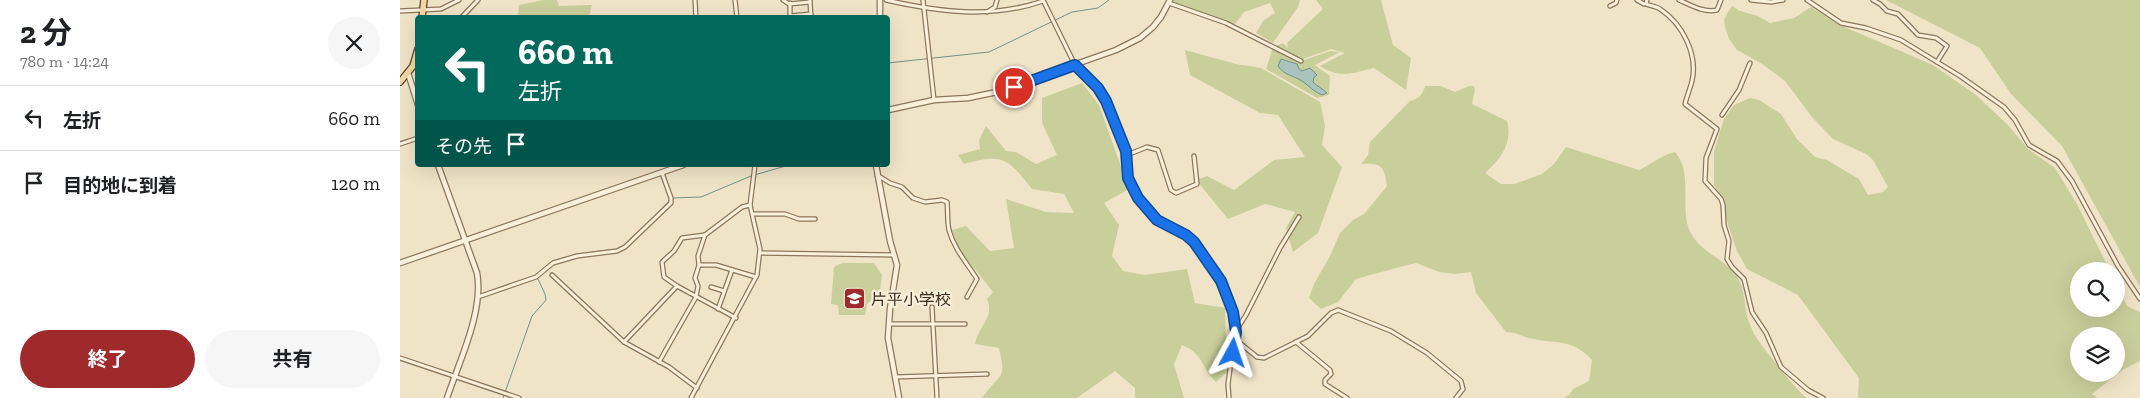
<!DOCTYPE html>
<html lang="ja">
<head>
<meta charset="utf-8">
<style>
	body { margin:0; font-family:"Zilla Slab","Noto Sans JP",serif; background:#f6f6f6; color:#202124; height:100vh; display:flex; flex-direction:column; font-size:19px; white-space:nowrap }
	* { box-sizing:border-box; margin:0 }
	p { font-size:16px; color:#757577 }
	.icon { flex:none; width:28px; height:28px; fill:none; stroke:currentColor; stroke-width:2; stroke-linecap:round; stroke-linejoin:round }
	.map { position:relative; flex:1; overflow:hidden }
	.details { display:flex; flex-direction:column; background:#fff; width:400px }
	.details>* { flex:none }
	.top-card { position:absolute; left:15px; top:15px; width:475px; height:152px; border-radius:5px; box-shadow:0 5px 20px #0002; background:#00695c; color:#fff; overflow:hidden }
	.tools { position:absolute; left:1670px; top:262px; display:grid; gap:10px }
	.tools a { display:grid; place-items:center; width:55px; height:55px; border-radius:50%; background:#fff; box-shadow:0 5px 20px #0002; font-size:25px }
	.pin { position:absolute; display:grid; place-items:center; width:42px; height:42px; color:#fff; margin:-21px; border:2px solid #fff; border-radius:50%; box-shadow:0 1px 5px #0007 }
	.me { position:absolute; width:55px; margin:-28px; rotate:5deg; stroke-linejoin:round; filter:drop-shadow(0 0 4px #0008) }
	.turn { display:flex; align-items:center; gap:18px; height:105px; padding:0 20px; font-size:22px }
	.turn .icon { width:65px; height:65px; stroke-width:2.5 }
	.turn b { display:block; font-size:35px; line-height:42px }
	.then { display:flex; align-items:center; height:48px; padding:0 20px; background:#0003; gap:10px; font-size:19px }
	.round { display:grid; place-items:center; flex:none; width:52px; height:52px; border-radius:26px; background:#f6f6f6 }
	.summary { display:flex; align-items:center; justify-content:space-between; height:85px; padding:0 20px }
	h1 { font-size:30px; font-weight:700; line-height:38px }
	.primary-button { display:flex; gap:10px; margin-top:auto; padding:10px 20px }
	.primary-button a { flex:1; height:58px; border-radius:30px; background:#9e2a2b; color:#fff; font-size:20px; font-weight:700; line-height:58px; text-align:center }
	.primary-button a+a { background:#f6f6f6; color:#202124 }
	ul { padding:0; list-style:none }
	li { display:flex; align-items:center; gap:15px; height:65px; padding:0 20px; border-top:1px solid #e0e0e0 }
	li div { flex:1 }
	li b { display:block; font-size:19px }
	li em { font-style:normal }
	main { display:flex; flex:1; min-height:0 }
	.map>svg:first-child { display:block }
	.green { fill:#c9cf9b; fill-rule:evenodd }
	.water { fill:#a9c4bc; stroke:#6f938a }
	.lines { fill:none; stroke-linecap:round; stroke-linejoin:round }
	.stream { stroke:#6f938a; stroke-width:1 }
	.minor-casing { stroke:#8d765c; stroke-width:5.5 }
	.tertiary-casing { stroke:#8d765c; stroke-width:7 }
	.primary-casing { stroke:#5b4430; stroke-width:8 }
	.minor { stroke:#faf1dc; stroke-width:3 }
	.tertiary { stroke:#faf1dc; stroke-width:4.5 }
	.primary { stroke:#f3d9a0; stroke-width:5.5 }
	.route-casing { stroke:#114b97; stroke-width:12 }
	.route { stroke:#1a73e8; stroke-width:9 }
	.labels { text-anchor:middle; stroke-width:4.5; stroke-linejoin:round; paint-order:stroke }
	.poi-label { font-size:16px; fill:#3d2e20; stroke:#f7eed8; text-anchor:start }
</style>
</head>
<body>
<main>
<section class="details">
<div class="summary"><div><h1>2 分</h1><p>780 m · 14:24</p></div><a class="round"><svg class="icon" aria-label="close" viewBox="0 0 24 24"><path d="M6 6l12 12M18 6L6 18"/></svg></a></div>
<ul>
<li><svg class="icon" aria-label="left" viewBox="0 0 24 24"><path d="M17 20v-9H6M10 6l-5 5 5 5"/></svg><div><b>左折</b></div><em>660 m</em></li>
<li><svg class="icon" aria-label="arrive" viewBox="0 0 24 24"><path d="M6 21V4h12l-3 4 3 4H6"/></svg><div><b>目的地に到着</b></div><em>120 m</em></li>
</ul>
<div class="primary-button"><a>終了</a><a>共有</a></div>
</section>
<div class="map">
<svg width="1740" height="398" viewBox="0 0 1740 398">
	<rect width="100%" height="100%" fill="#f0e4c8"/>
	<g class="green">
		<path d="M143,0H157L159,6L192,5L189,17H118L119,5Z"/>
		<path d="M772,0H900L898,7L873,43L856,33L863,21L875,13L870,3L844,12L835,24L771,2Z"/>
		<path d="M916,0H981L993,45L1011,58L1006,90L974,68C953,73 940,79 920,66L945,53L931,49L903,59L898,56L901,55L896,56L904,60L930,51L940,52L915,65L930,76L929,95L917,98L866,69L873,47L883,43L888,48L887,43L923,9Z"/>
		<path d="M1486,0H1740V287L1662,146L1611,94L1580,48Z"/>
		<path d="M1332,6L1340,11L1358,16L1370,23L1394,18L1411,7L1440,25L1533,65L1576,95L1607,124L1628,149L1655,168L1677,204L1710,271H1679V309H1716V285L1727,306L1740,312V361L1724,369L1692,394L1698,398H1458L1459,378L1398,295L1347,269L1337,251L1328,225L1324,205L1314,185V151L1324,119L1334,105L1350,98L1359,100L1381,114L1397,139L1415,157L1427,160L1459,179L1468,195L1483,192L1488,187L1473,160L1466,154L1433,139L1412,117L1385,81L1362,64L1337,50L1329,39L1325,27L1324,19ZM1679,336H1716V374H1679Z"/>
		<path d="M785,50L836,64L861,68L920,102L925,126L922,145L942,167L918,233L893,252L886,228L895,212L865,204L828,219L796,180L807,176L834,190L874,160L905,157L878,115L860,113L790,75Z"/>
		<path d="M682,83L699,105L729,189L704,203L719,225L712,256L723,271L745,275L787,269L795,303L825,308L827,372L816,382C801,368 804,354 782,345L774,364L784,398H735V388L715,371L677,398H582C600,372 607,382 599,348L575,344C579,325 595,317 587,299L593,292L560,251L552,230L566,226L590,251L614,248L606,199L646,212L674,213L664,194L632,189C607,158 604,153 564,164L558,155L580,149L579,140L586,126L606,151L616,152L636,164L657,155L642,123V98Z"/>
		<path d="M1025,86H1041L1055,92L1069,86H1074L1075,90L1072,104L1107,121C1113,143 1101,159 1085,173L1101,184H1114L1142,174L1154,164L1166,147L1239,170C1252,164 1261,155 1275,152C1293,172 1280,205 1289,229C1297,251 1324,258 1337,276C1345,289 1344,302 1347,316C1349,322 1352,331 1356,337C1364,349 1397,391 1407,398H1163L1169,395L1173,389L1189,381L1192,360C1173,339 1158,344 1133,339C1124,338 1117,332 1106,332L1076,293L1071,272L1055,274L1039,272L1016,263L1000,267L956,279L938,302L921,309L909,298L914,284L930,256L940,233L953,220L964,214L987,186C984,165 981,163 961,164L968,155L970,142L1010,101C1018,99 1023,95 1025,86Z"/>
		<path d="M442,263H474L482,275L480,292L467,304L465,315H439L438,305L431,304L434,267Z"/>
	</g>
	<path class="water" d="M881,59L897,64L899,69L902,71L910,68L917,75L914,77L913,82C918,87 922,88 927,93L922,95C914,92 909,86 902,81C894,76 884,75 878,66Z"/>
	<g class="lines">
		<g class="stream">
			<path d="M488,63L589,52L672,12L698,8L709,0"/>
			<path d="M247,224L272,198L301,197L351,176L389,165"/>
			<path d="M192,252L218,249"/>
			<path d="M166,258L176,254H183"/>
			<path d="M138,273L152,262L162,259"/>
			<path d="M103,398L132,316L146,300L145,294L137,277"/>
		</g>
		<defs>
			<g id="minor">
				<path d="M295,0L296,18"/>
				<path d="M335,0L337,18"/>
				<path d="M383,0L389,4L410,2"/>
				<path d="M486,0C539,12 591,19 643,1"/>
				<path d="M523,0L534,100"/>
				<path d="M643,0L675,65L698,88L706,101L727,151L728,178L738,198L757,220L786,235L794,242L826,290L833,312L835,332L828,384L829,398"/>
				<path d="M1237,0L1244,4"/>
				<path d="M1247,0L1246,4C1250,6 1256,6 1260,9C1283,24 1298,55 1292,81C1290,89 1287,96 1285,104L1317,129L1306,158L1305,181L1321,199L1323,205L1324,225L1329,241L1327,259L1332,267L1344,279L1352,312L1366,333L1381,367L1408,390L1423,398"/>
				<path d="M1279,0C1291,5 1303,13 1317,10L1321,0"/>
				<path d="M1351,0L1371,2L1383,0"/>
				<path d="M1407,0L1441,23L1466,28L1501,40L1560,76L1604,107L1615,120L1629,145L1657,161L1672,181L1718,266L1740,299"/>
				<path d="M1473,0L1480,4L1487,11L1498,14L1518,35L1536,38L1547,46L1537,62"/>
				<path d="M410,1L411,18"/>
				<path d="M390,3V18"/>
				<path d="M769,3L826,23L901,61"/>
				<path d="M1210,6L1216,3L1217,0"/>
				<path d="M0,11L41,9L59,0"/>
				<path d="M587,12L595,7L597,0"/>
				<path d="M390,16L411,14"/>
				<path d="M61,18L78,0"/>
				<path d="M1322,115L1339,90L1350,63"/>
				<path d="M0,144L18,138"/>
				<path d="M727,155L747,147L758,150L771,190L776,193L797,184L794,156"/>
				<path d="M477,175L490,183L502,187L513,198L525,202L542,200L547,202C548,211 547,221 549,230C554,249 567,263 577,279L567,297"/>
				<path d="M353,214H385L399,219H415"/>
				<path d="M360,253L494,255"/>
				<path d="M299,265H316L356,277"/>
				<path d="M152,275L224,342L269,367L297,388"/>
				<path d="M277,286L264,277L262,262L274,251L282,238L305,235"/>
				<path d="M311,287L324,291"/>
				<path d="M78,297L136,277L153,263L177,256L217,251L225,247L271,203V198L262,173"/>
				<path d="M532,307L537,398"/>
				<path d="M318,309L332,270"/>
				<path d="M489,324H565"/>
				<path d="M835,332L846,315L880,248L899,217"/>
				<path d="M836,340L857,357L864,358L908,336L931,313L938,310L991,331L1027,353L1061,381L1063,389L1056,398"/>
				<path d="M224,342L277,286L336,318"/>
				<path d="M896,342L930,370L931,374L925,380V384L947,398"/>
				<path d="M0,358L119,398"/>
				<path d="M259,362L296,297L298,286L295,278L299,265L298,256L305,235L342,207L350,205"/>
				<path d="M495,377L587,374"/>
				<path d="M291,398L357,275L360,249L350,205L355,165"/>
			</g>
			<g id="tertiary">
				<path d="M480,18V0"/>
				<path d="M8,73L18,105"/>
				<path d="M488,110L534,100L568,98L597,92L716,50L740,38L753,27L761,17L770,0"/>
				<path d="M38,165L77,273C84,311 59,362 47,398"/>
				<path d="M476,165L490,241L497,265L490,309L488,338L499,398"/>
				<path d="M0,263L283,165"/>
			</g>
			<g id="primary">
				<path d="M22,18L24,0"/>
				<path d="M0,82L13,66L18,49"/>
			</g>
		</defs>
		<use href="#minor" class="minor-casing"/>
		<use href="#tertiary" class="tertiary-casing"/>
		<use href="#primary" class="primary-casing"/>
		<use href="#minor" class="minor"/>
		<use href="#tertiary" class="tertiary"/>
		<use href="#primary" class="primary"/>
	</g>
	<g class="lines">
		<defs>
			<path id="route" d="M614,87L675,65L698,88L706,101L726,151L728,178L738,198L757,220L786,235L794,242L821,281L833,312L836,332L833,353"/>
		</defs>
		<use href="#route" class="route-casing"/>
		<use href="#route" class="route"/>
	</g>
	<defs>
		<symbol id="school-square" viewBox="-11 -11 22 22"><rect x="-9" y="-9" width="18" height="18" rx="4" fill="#9e2a2b" stroke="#f7eed8"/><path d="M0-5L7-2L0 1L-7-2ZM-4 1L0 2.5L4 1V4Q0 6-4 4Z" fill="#fff"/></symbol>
	</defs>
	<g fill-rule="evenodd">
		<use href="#school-square" x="442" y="286" width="25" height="25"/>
	</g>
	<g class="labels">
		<g class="poi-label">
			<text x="471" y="305">片平小学校</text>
		</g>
	</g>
</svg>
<div class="tools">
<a><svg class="icon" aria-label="search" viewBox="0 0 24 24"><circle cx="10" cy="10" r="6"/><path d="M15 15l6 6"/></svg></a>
<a><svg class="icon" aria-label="layers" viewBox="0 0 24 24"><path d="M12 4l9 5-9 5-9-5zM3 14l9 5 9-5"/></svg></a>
</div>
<div class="pin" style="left:614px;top:87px;background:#d93025"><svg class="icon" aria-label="arrive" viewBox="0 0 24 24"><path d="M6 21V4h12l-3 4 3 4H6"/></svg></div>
<svg class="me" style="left:833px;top:353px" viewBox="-20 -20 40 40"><path d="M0-17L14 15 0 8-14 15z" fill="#1a73e8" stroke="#fff" stroke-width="4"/></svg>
<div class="top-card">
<div class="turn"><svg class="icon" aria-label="left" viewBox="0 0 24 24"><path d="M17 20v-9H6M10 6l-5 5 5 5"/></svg><div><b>660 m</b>左折</div></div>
<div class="then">その先<svg class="icon" aria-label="arrive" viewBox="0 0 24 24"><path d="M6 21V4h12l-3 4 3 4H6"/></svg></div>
</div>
</div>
</main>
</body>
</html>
